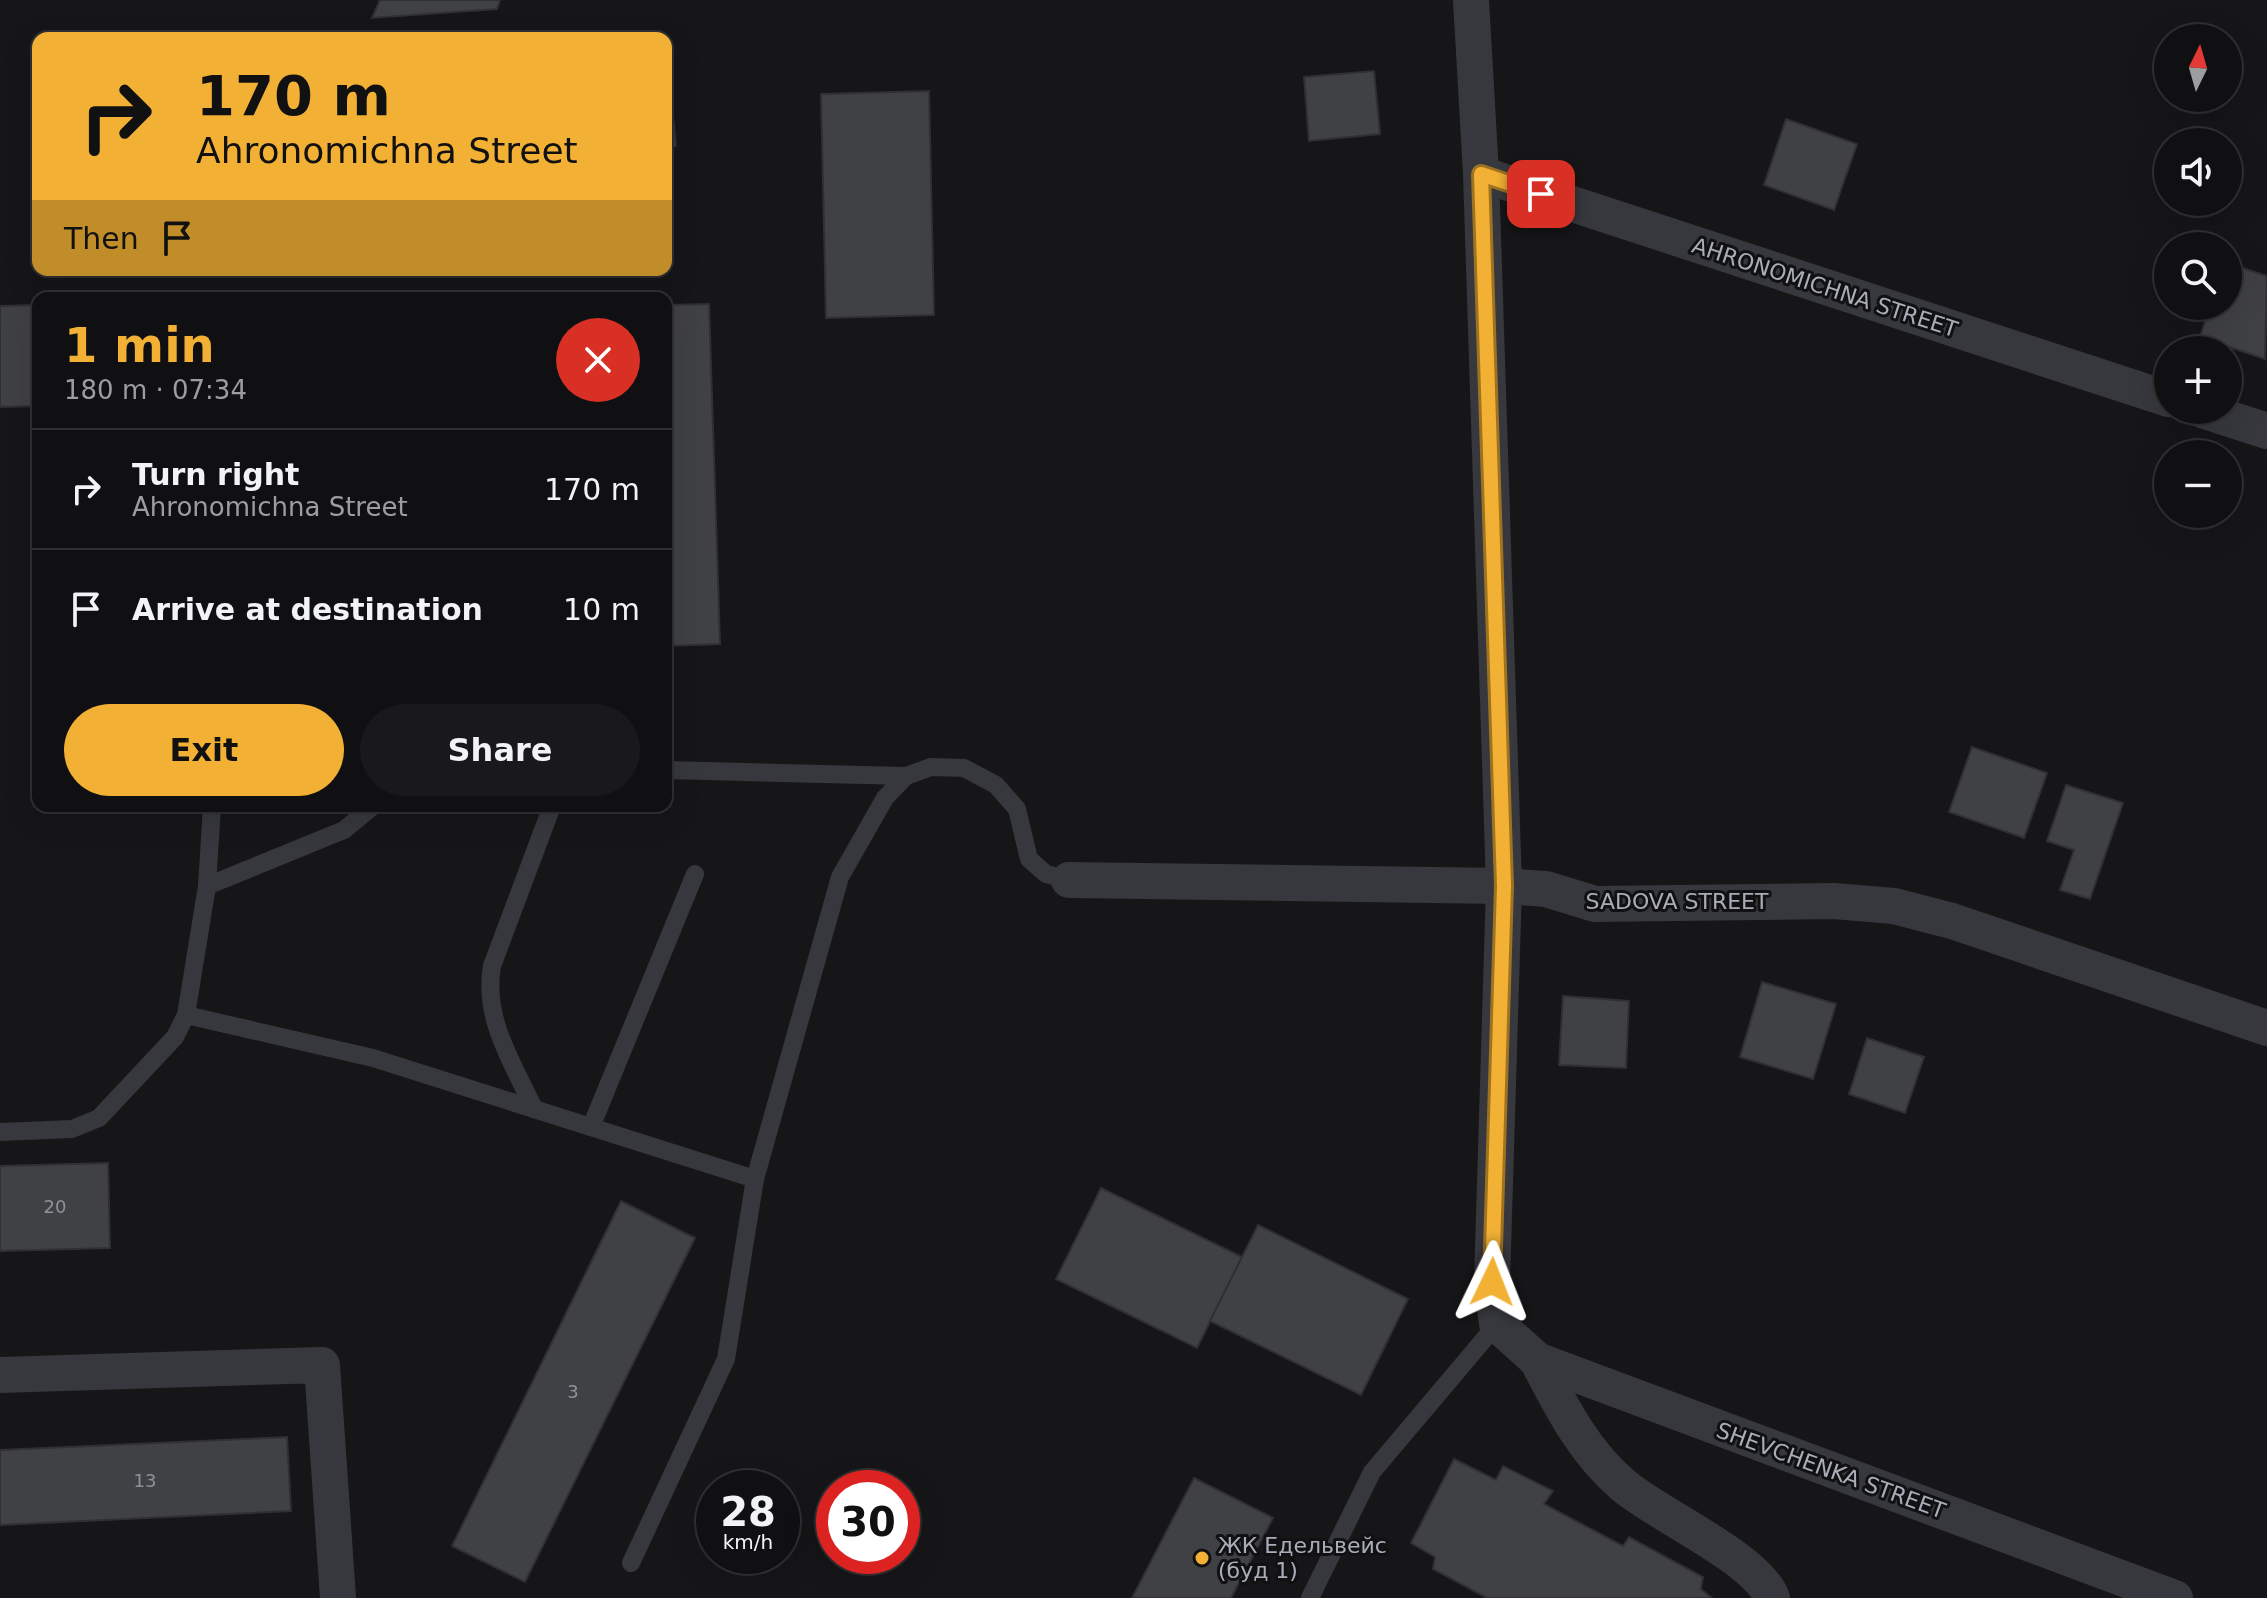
<!DOCTYPE html>
<html lang="en">
<head>
<meta charset="utf-8">
<style>
	body { margin:0; font-family:"DejaVu Sans",sans-serif; background:#19191b; color:#f1f3f6; height:100vh; display:flex; flex-direction:column; font-size:30px; white-space:nowrap }
	* { box-sizing:border-box; margin:0 }
	p { font-size:26px; color:#9c9d9f }
	.icon { flex:none; width:44px; height:44px; fill:none; stroke:currentColor; stroke-width:2; stroke-linecap:round; stroke-linejoin:round }
	.map { position:relative; flex:1; overflow:hidden }
	.drawer { position:absolute; left:32px; top:292px; width:640px; height:520px; display:flex; flex-direction:column; background:#101012; border-radius:16px; box-shadow:0 8px 32px #0002,0 0 0 2px #303032 }
	.drawer>* { flex:none }
	.guide { position:absolute; left:32px; top:32px; width:640px; height:244px; border-radius:16px; box-shadow:0 8px 32px #0002,0 0 0 2px #303032; background:#f2b134; color:#111; overflow:hidden }
	.needle { width:52px; rotate:5deg }
	.tools { position:absolute; left:2154px; top:24px; display:grid; gap:16px }
	.tools a { display:grid; place-items:center; width:88px; height:88px; border-radius:50%; background:#101012; box-shadow:0 8px 32px #0002,0 0 0 2px #303032; font-size:40px }
	.speed { position:absolute; left:696px; top:1470px; display:flex; gap:16px; font-size:40px; font-weight:700; text-align:center }
	.speed>* { display:grid; place-content:center; width:104px; height:104px; border-radius:50%; background:#101012; box-shadow:0 8px 32px #0002,0 0 0 2px #303032; line-height:1 }
	.speed small { font-size:20px; font-weight:400 }
	.speed .limit { border:12px solid #d22; background:#fff; color:#111 }
	.pin { position:absolute; display:grid; place-items:center; width:68px; height:68px; color:#fff; margin:-34px; border-radius:16px; box-shadow:0 4px 12px #0006 }
	.me { position:absolute; width:88px; margin:-44px; rotate:2deg; stroke-linejoin:round; filter:drop-shadow(0 0 6px #0008) }
	.turn { display:flex; align-items:center; gap:28px; height:168px; padding:0 32px; font-size:36px }
	.turn .icon { width:104px; height:104px; stroke-width:2.5 }
	.turn b { display:block; font-size:56px; line-height:68px }
	.then { display:flex; align-items:center; height:76px; padding:0 32px; background:#0003; gap:16px; font-size:30px }
	.round { display:grid; place-items:center; flex:none; width:84px; height:84px; border-radius:42px; background:#19191b }
	.overview { display:flex; align-items:center; justify-content:space-between; height:136px; padding:0 32px }
	h1 { font-size:48px; font-weight:700; line-height:60px; color:#f2b134 }
	.action { display:flex; gap:16px; margin-top:auto; padding:16px 32px }
	.action a { flex:1; height:92px; border-radius:48px; background:#f2b134; color:#111; font-size:32px; font-weight:700; line-height:92px; text-align:center }
	.action a+a { background:#19191b; color:#f1f3f6 }
	ul { padding:0; list-style:none }
	li { display:flex; align-items:center; gap:24px; height:120px; padding:0 32px; border-top:2px solid #303032 }
	li div { flex:1 }
	li b { display:block; font-size:30px }
	li em { font-style:normal }
	.map>svg:first-child { display:block }
	.building { fill:#404145; stroke:#303034; stroke-width:2 }
	.lines { fill:none; stroke-linecap:round; stroke-linejoin:round }
	.service { stroke:#37383d; stroke-width:18 }
	.minor { stroke:#37383d; stroke-width:36 }
	.route-casing { stroke:#9d7322; stroke-width:20 }
	.route { stroke:#f2b134; stroke-width:14 }
	.poi-dot { fill:#f2b134; stroke:#111113; stroke-width:3 }
	.labels { text-anchor:middle; stroke-width:6; stroke-linejoin:round; paint-order:stroke }
	.number-label { font-size:18px; fill:#8e929b }
	.street-label { font-size:22px; fill:#a8adb8; stroke:#111113 }
	.poi-label { font-size:22px; fill:#a8adb8; stroke:#111113; text-anchor:start }
</style>
</head>
<body>
<div class="map">
<svg width="2267" height="1598" viewBox="0 0 2267 1598">
	<rect width="100%" height="100%" fill="#161618"/>
	<g class="building">
		<path d="M380,0H500L497,9L372,18Z"/>
		<path d="M666,44L676,146L666,147Z"/>
		<path d="M1374,71L1380,134L1309,141L1304,77Z"/>
		<path d="M929,91L934,315L826,318L821,94Z"/>
		<path d="M1786,119L1857,144L1834,210L1764,185Z"/>
		<path d="M2228,263L2267,276L2265,359L2200,337L2210,306H2228Z"/>
		<path d="M709,304L720,644L666,646V305Z"/>
		<path d="M38,305V406L0,407V306Z"/>
		<path d="M1972,747L2047,773L2024,838L1949,812Z"/>
		<path d="M2066,785L2123,803L2090,899L2060,890L2074,850L2047,841Z"/>
		<path d="M1762,982L1836,1004L1813,1079L1740,1057Z"/>
		<path d="M1563,996L1629,1001L1626,1068L1559,1065Z"/>
		<path d="M1867,1038L1924,1057L1905,1113L1849,1094Z"/>
		<path d="M108,1163L110,1248L0,1251V1166Z"/>
		<path d="M1101,1188L1242,1257L1197,1348L1056,1279Z"/>
		<path d="M621,1201L695,1238L525,1582L452,1546Z"/>
		<path d="M1258,1225L1408,1299L1361,1395L1210,1321Z"/>
		<path d="M287,1437L291,1511L0,1525V1450Z"/>
		<path d="M1454,1459L1496,1480L1503,1466L1553,1491L1544,1504L1623,1546L1629,1537L1703,1577L1701,1589L1712,1598H1487L1433,1569L1435,1557L1411,1543Z"/>
		<path d="M1194,1478L1273,1518L1231,1598H1132Z"/>
	</g>
	<g class="lines">
		<g class="service">
			<path d="M666,770L906,776L931,767L964,768L996,785L1017,809L1029,859L1046,874L1069,880"/>
			<path d="M207,886L344,830L373,806"/>
			<path d="M186,1015L373,1058L755,1179"/>
			<path d="M534,1109C512,1061 483,1019 492,966L552,806"/>
			<path d="M591,1127L695,874"/>
			<path d="M0,1132L72,1129L99,1118L175,1037L186,1015L207,886L212,806"/>
			<path d="M631,1563L726,1359L755,1179L840,877L885,798L906,776"/>
			<path d="M1310,1598L1372,1472L1497,1324"/>
		</g>
		<g class="minor">
			<path d="M1471,0L1481,174L1504,886L1492,1282L1497,1324L1537,1360L2175,1598"/>
			<path d="M1481,174L2168,399"/>
			<path d="M2202,410L2267,431"/>
			<path d="M1069,880L1504,886L1546,889L1595,904L1834,901L1894,906L1952,921L2267,1028"/>
			<path d="M1537,1360C1561,1406 1583,1451 1623,1485C1659,1516 1757,1558 1772,1598"/>
			<path d="M0,1375L322,1365L338,1598"/>
		</g>
	</g>
	<g class="lines">
		<defs>
			<path id="route" d="M1492,1282L1504,886L1481,174L1541,194"/>
		</defs>
		<use href="#route" class="route-casing"/>
		<use href="#route" class="route"/>
	</g>
	<circle class="poi-dot" cx="1202" cy="1558" r="8"/>
	<g class="labels">
		<g class="number-label">
			<text x="55" y="1213">20</text>
			<text x="573" y="1398">3</text>
			<text x="145" y="1487">13</text>
		</g>
		<g class="street-label">
			<text transform="translate(1825 287) rotate(18)" y="8">AHRONOMICHNA STREET</text>
			<text x="1677" y="909">SADOVA STREET</text>
			<text transform="translate(1831 1470) rotate(20)" y="8">SHEVCHENKA STREET</text>
		</g>
		<g class="poi-label">
			<text x="1218" y="1553">ЖК Едельвейс<tspan x="1218" dy="25">(буд 1)</tspan></text>
		</g>
	</g>
</svg>
<div class="tools">
<a><svg class="needle" viewBox="-14 -14 28 28"><path d="M0-13l5 13h-10z" fill="#e53935"/><path d="M0 13l5-13h-10z" fill="#9c9d9f"/></svg></a>
<a><svg class="icon" aria-label="sound" viewBox="0 0 24 24"><path d="M4 9h4l5-4v14l-5-4H4zM17 9q2 3 0 6"/></svg></a>
<a><svg class="icon" aria-label="search" viewBox="0 0 24 24"><circle cx="10" cy="10" r="6"/><path d="M15 15l6 6"/></svg></a>
<a>+</a>
<a>−</a>
</div>
<div class="speed"><div>28<small>km/h</small></div><div class="limit">30</div></div>
<div class="pin" style="left:1541px;top:194px;background:#d93025"><svg class="icon" aria-label="arrive" viewBox="0 0 24 24"><path d="M6 21V4h12l-3 4 3 4H6"/></svg></div>
<svg class="me" style="left:1492px;top:1282px" viewBox="-20 -20 40 40"><path d="M0-17L14 15 0 8-14 15z" fill="#f2b134" stroke="#fff" stroke-width="4"/></svg>
<div class="guide">
<div class="turn"><svg class="icon" aria-label="right" viewBox="0 0 24 24"><path d="M7 20v-9h11M14 6l5 5-5 5"/></svg><div><b>170 m</b>Ahronomichna Street</div></div>
<div class="then">Then<svg class="icon" aria-label="arrive" viewBox="0 0 24 24"><path d="M6 21V4h12l-3 4 3 4H6"/></svg></div>
</div>
<section class="drawer">
<div class="overview"><div><h1>1 min</h1><p>180 m · 07:34</p></div><a class="round" style="background:#d93025;color:#fff"><svg class="icon" aria-label="close" viewBox="0 0 24 24"><path d="M6 6l12 12M18 6L6 18"/></svg></a></div>
<ul>
<li><svg class="icon" aria-label="right" viewBox="0 0 24 24"><path d="M7 20v-9h11M14 6l5 5-5 5"/></svg><div><b>Turn right</b><p>Ahronomichna Street</p></div><em>170 m</em></li>
<li><svg class="icon" aria-label="arrive" viewBox="0 0 24 24"><path d="M6 21V4h12l-3 4 3 4H6"/></svg><div><b>Arrive at destination</b></div><em>10 m</em></li>
</ul>
<div class="action"><a>Exit</a><a>Share</a></div>
</section>
</div>
</body>
</html>
